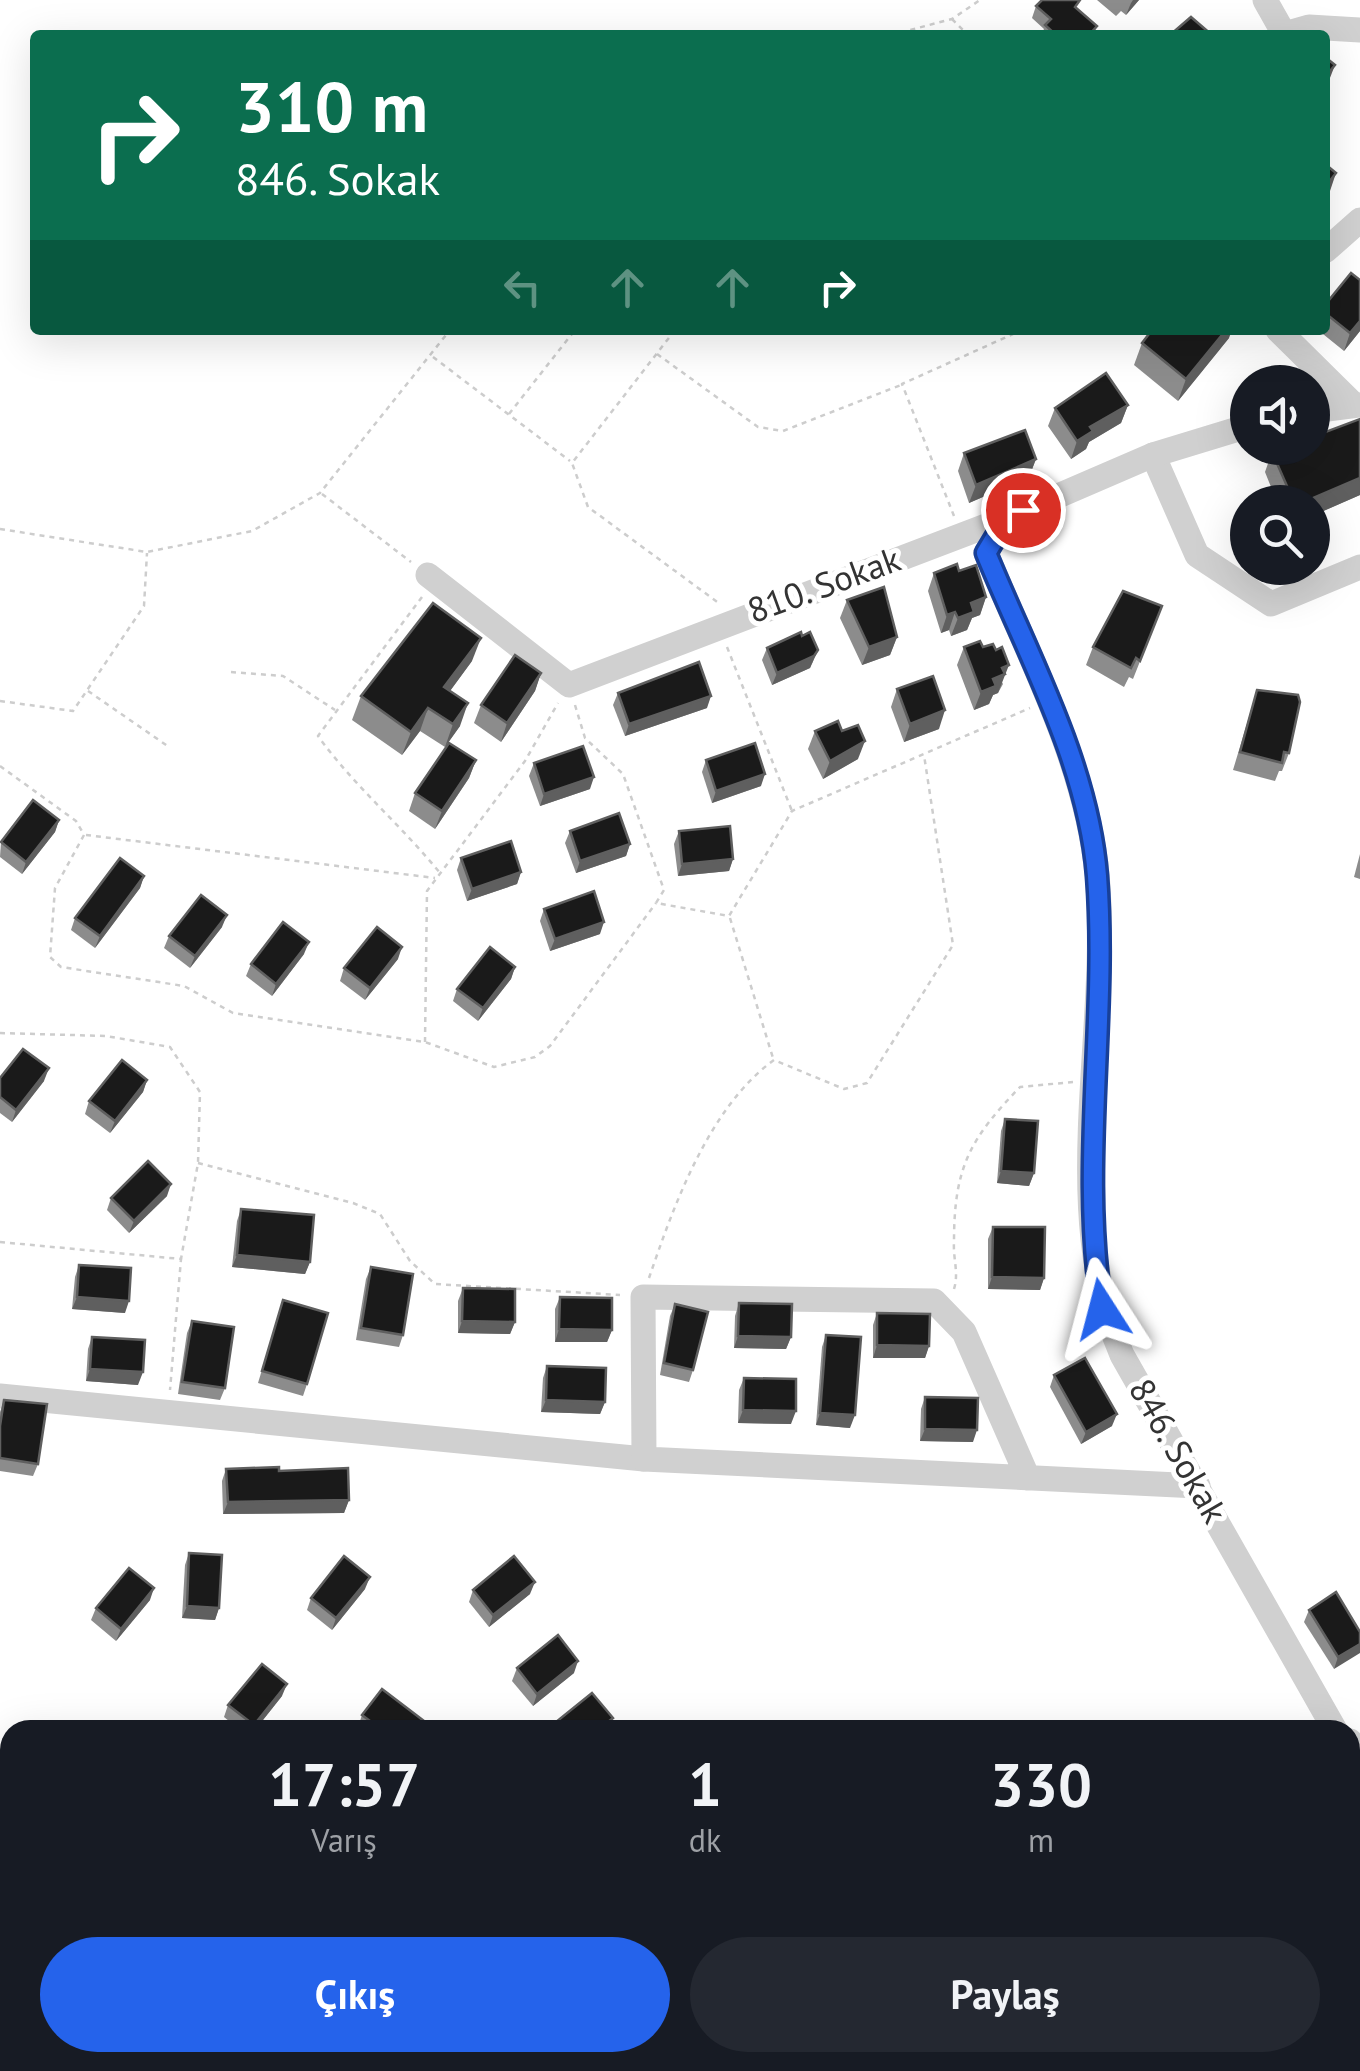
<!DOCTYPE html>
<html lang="tr">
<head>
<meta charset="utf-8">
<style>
	body { margin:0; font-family:"PT Sans",sans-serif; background:#242831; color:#f1f3f6; height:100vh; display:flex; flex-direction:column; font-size:38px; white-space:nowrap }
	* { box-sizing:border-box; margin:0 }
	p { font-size:32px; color:#9ea1a6 }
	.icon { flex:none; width:55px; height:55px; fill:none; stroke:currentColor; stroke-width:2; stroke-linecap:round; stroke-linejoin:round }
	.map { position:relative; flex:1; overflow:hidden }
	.side { position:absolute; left:0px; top:1720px; width:1360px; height:352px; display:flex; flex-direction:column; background:#171b24; border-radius:30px 30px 0 0; box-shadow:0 10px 40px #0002 }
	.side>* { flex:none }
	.banner { position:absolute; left:30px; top:30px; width:1300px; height:305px; border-radius:10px; box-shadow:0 10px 40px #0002; background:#0b6e4f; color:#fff; overflow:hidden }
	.buttons { position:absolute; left:1230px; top:365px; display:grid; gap:20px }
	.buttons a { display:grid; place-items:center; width:100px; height:100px; border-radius:50%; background:#171b24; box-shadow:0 10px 40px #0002; font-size:50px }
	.pin { position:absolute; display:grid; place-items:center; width:85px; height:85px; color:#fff; margin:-42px; border:5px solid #fff; border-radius:50%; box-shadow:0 2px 10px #0007 }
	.me { position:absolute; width:110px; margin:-55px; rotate:351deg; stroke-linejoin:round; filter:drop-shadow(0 0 8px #0008) }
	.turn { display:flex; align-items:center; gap:35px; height:210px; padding:0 40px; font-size:45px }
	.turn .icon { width:130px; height:130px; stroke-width:2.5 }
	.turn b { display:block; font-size:70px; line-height:85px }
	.lanes { display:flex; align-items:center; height:95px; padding:0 40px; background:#0003; justify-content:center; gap:50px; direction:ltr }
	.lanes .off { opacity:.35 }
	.eta { display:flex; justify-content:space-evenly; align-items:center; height:170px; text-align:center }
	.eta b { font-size:60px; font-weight:700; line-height:70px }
	.action { display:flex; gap:20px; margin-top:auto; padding:20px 40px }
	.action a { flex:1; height:115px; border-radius:60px; background:#2563eb; color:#fff; font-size:40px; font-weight:700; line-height:115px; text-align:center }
	.action a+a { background:#242831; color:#f1f3f6 }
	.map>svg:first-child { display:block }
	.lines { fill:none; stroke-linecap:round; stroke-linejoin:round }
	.stream { stroke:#cfe2ee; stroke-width:5 }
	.path { stroke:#cdcdcd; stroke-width:2.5; stroke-dasharray:5 5; stroke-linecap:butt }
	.minor { stroke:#d0d0d0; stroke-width:25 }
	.wall { fill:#8c8c8c }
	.shaded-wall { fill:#5f5f5f }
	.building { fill:#1a1a1a; stroke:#5f5f5f; stroke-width:2.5 }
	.route-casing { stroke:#184099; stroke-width:25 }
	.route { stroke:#2563eb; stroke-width:18 }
	.labels { text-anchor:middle; stroke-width:10; stroke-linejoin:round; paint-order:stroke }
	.street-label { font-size:35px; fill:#333; stroke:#fff }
</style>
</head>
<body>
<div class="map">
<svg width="1360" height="2071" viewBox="0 0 1360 2071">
	<rect width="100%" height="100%" fill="#fff"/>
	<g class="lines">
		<path class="stream" d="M0,1803L10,1813"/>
		<g class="path">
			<path d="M952,19L968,35"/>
			<path d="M891,35L952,19L980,0"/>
			<path d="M675,330L572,463L588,507L720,604"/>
			<path d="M657,354L758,427L783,431L901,385"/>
			<path d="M433,357L570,461"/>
			<path d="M509,414L575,330"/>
			<path d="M322,494L411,562"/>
			<path d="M954,516L902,384L1022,330"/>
			<path d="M0,529L147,552L252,531L320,493L450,330"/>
			<path d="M422,597L318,736C354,786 401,825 440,873"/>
			<path d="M727,647L792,811"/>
			<path d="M231,672L283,676L335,710"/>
			<path d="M88,691L169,747"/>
			<path d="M0,701L73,711L144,606L147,553"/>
			<path d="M575,705L585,738L623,774L664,890L656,903L729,916L792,811L1030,708"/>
			<path d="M0,766L76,821L83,833"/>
			<path d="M84,835L55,888L50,957L61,967L184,986L233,1013L425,1042L494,1067L535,1057L550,1046L656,903"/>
			<path d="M86,835L435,878"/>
			<path d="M730,918L773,1058"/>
			<path d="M0,1033L106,1036L170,1047L200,1092L198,1163L181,1259"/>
			<path d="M425,1042L427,891L525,761L558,703"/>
			<path d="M198,1163L353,1203L380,1214L410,1261L435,1284L620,1295"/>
			<path d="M0,1242L181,1259L170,1390"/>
			<path d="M649,1278C674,1205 709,1107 774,1060L844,1089L867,1083L953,945L924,755"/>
			<path d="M954,1289C959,1273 953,1259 954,1242C954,1167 970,1139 1020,1087L1073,1082"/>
			<path d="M0,1852L10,1860"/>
			<path d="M11,2071L36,2062"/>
		</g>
		<g class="minor">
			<path d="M1265,0L1283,32"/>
			<path d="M1281,35L1309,27L1360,30"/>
			<path d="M1325,251L1360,220"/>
			<path d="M1278,330L1354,405"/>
			<path d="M1312,411L1360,405"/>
			<path d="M1153,455L1197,555L1271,604L1360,567"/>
			<path d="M1007,518L986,553C1028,656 1086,762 1097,874C1111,1030 1058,1209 1122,1355L1335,1730"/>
			<path d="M428,575L569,685L1007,518L1153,455L1248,426"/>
			<path d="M0,1396L644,1459"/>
			<path d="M1028,1478L964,1332L934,1301L643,1297L644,1459L1198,1486"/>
			<path d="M1350,1741L1360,1750"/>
			<path d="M1350,1891L1360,1895"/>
			<path d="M1350,2020L1360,2023"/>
			<path d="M874,2062L875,2071"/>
			<path d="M139,2071L143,2062"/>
		</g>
	</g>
	<g class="wall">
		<path d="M1097,0H1139L1126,15L1121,11L1116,16Z"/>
		<path d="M1036,6L1077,9L1097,26L1093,35H1041L1044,29L1032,18Z"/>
		<path d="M1360,280V331L1344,351L1318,330H1325V305Z"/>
		<path d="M1229,338L1178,401L1134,365L1142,343Z"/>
		<path d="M1128,405L1121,423L1089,442L1086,449L1071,459L1048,426L1055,408Z"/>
		<path d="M1272,452L1360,495L1312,516V502H1277L1265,472Z"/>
		<path d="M964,453L1036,459L1029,477L969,503L958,471Z"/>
		<path d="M959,571L986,597L980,615L972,618L967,630L951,636L949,630L941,633L928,591L934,573Z"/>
		<path d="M847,600L897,637L890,655L862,665L840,618Z"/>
		<path d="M1162,606L1133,679L1129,677L1124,687L1086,665L1093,647Z"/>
		<path d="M802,636L818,650L810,668L772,685L762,660L767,648Z"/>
		<path d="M964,647H983L1003,684L998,693L993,695L989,704L974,710L957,665Z"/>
		<path d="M472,661L450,691L460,726L445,747L420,731L402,755L352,720L361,696Z"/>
		<path d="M541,673L535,691L501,742L474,723L481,705Z"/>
		<path d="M897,689L939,729L904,742L891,707Z"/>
		<path d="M1257,690L1289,753L1282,771H1279L1275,781L1233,770Z"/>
		<path d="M618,693L707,708L625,736L613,705Z"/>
		<path d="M815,731H842L858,759L823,779L808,749Z"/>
		<path d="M476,760L469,778L435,829L409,811L415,793Z"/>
		<path d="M706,760L761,786L712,803L702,772Z"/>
		<path d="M534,763L590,789L540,806L529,776Z"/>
		<path d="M59,820L55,832L22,874L0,857L1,842Z"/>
		<path d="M570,831L630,844L626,856L576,873L565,843Z"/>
		<path d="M679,831L733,859L729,871L678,876L674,844Z"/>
		<path d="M1360,854V879L1354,877Z"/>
		<path d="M461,858L521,872L517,884L467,901L457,870Z"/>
		<path d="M144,876L140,888L95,948L71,930L75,918Z"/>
		<path d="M544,909L600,934L550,951L540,921Z"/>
		<path d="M222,927L190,968L164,948L169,936Z"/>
		<path d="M304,954L272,996L246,976L251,964Z"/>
		<path d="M398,959L365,1000L340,981L344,968Z"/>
		<path d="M515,967L511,979L478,1021L453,1001L457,989Z"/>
		<path d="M0,1078L44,1081L12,1122L0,1113Z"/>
		<path d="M147,1080L143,1092L110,1133L85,1114L89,1101Z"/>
		<path d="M1005,1119L1034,1173L1029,1186L997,1183L1001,1131Z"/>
		<path d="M167,1196L129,1233L107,1210L111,1198Z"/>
		<path d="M241,1209L310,1262L305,1274L232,1267L237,1221Z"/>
		<path d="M993,1227L1044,1278L1040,1290L988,1289V1239Z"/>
		<path d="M79,1265L125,1313L72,1309L75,1277Z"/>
		<path d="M371,1267L403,1335L399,1347L356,1340L366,1279Z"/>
		<path d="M463,1288L515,1322L510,1334L458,1333V1301Z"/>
		<path d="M560,1297L612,1330L607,1342H555V1309Z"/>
		<path d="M283,1300L307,1384L303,1396L258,1383Z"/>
		<path d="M739,1303L791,1337L786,1349L734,1348L735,1316Z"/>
		<path d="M675,1304L693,1370L689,1382L660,1375L670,1316Z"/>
		<path d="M877,1313L929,1346L925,1358H873V1325Z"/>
		<path d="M192,1321L225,1388L220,1400L178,1394L187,1333Z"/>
		<path d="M826,1335L850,1428L816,1425L822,1347Z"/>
		<path d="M92,1337L138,1385L86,1381L88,1349Z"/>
		<path d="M547,1366L605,1402L600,1414L541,1412L543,1378Z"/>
		<path d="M1054,1375L1112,1426L1081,1444L1050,1387Z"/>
		<path d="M744,1378L791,1424L738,1423L739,1390Z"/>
		<path d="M925,1397L973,1442L920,1441L921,1409Z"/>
		<path d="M4,1400L38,1464L33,1476L0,1471V1412Z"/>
		<path d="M226,1469L279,1471L349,1500L344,1513L223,1514L222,1481Z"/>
		<path d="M189,1553L219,1608L215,1620L182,1618L185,1565Z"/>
		<path d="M365,1589L332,1630L307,1610L311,1598Z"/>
		<path d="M473,1590L530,1594L489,1627L469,1602Z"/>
		<path d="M150,1600L116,1641L91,1620L96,1608Z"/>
		<path d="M1309,1610L1360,1632L1334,1669L1304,1622Z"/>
		<path d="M517,1668L574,1673L533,1706L512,1681Z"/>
		<path d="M282,1696L255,1730H240L224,1717L228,1705Z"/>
		<path d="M362,1715L420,1730H361L358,1727Z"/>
		<path d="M1360,1958V1980L1354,1978Z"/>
		<path d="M762,2062H805L806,2066L804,2071H765Z"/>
	</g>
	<g class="shaded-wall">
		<path d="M1133,0H1139L1126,15L1131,3Z"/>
		<path d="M1335,65L1328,83L1325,87V77Z"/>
		<path d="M1336,173L1330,191L1325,197V187Z"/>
		<path d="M1360,321V331L1344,351L1350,333Z"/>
		<path d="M1226,330H1232L1229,338L1178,401L1186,379Z"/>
		<path d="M1128,405L1121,423L1089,442L1086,449L1071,459L1077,441L1090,427Z"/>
		<path d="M1036,459L1029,477L969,503L976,485Z"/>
		<path d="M1360,478V495L1312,516V502H1304Z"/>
		<path d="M986,597L980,615L972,618L967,630L951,636L958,618L971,603Z"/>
		<path d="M955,612L949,630L941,633L947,615Z"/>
		<path d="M897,637L890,655L862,665L869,647Z"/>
		<path d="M481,638L472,661L436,710L444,687Z"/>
		<path d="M818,650L810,668L772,685L777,673Z"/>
		<path d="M1009,665L998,693L993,695L989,704L974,710L981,692L1002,668Z"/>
		<path d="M541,673L535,691L501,742L507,723Z"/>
		<path d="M711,696L707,708L625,736L629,724Z"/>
		<path d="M468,703L460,726L445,747L453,724Z"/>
		<path d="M428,708L420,731L402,755L411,732Z"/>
		<path d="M945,710L939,729L904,742L910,724Z"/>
		<path d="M865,741L858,759L823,779L830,761Z"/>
		<path d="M476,760L469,778L435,829L442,811Z"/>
		<path d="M765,774L761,786L712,803L716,791Z"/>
		<path d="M594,777L590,789L540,806L544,794Z"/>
		<path d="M59,820L55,832L22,874L26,862Z"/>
		<path d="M630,844L626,856L576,873L580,861Z"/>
		<path d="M733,859L729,871L678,876L682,864Z"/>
		<path d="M521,872L517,884L467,901L472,889Z"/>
		<path d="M144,876L140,888L95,948L100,936Z"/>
		<path d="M227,915L222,927L190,968L195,956Z"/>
		<path d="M604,922L600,934L550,951L555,939Z"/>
		<path d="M309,942L304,954L272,996L276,984Z"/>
		<path d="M402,947L398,959L365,1000L370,988Z"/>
		<path d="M515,967L511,979L478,1021L483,1008Z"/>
		<path d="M49,1068L44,1081L12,1122L16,1110Z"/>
		<path d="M147,1080L143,1092L110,1133L115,1121Z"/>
		<path d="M1001,1171L1034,1173L1029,1186L997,1183Z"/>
		<path d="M171,1184L167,1196L129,1233L134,1221Z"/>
		<path d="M237,1255L310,1262L305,1274L232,1267Z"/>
		<path d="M992,1277L1044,1278L1040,1290L988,1289Z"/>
		<path d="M77,1297L129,1301L125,1313L72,1309Z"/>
		<path d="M462,1321L515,1322L510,1334L458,1333Z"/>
		<path d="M559,1329L612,1330L607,1342H555Z"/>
		<path d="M738,1336L791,1337L786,1349L734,1348Z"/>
		<path d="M877,1345L929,1346L925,1358H873Z"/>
		<path d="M90,1369L143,1372L138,1385L86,1381Z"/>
		<path d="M546,1400L605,1402L600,1414L541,1412Z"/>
		<path d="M743,1410L796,1411L791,1424L738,1423Z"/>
		<path d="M820,1413L855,1415L850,1428L816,1425Z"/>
		<path d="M1117,1414L1112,1426L1081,1444L1086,1432Z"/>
		<path d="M925,1429L977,1430L973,1442L920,1441Z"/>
		<path d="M349,1500L344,1513L223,1514L228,1502Z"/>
		<path d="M370,1577L365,1589L332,1630L336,1618Z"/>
		<path d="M535,1582L530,1594L489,1627L493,1615Z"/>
		<path d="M154,1588L150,1600L116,1641L121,1629Z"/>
		<path d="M187,1606L219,1608L215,1620L182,1618Z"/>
		<path d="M1360,1644V1653L1334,1669L1338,1657Z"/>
		<path d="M578,1661L574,1673L533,1706L537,1694Z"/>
		<path d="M287,1684L282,1696L255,1730H252L254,1725Z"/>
		<path d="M613,1718L609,1730H598Z"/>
	</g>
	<g class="building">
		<path d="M1042,0H1080L1075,7L1097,26L1089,35H1056L1045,25L1051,19L1036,6Z"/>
		<path d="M1191,17L1212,35H1170Z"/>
		<path d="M1325,57L1335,65L1325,77Z"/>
		<path d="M1325,164L1336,173L1325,187Z"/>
		<path d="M1351,273L1360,280V321L1350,333L1325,313V305Z"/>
		<path d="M1152,330H1226L1186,379L1142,343Z"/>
		<path d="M1106,373L1128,405L1090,427L1093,431L1077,441L1055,408Z"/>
		<path d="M1360,419V478L1304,502H1294L1272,452L1284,448H1312V437Z"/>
		<path d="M1025,430L1036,459L976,485L964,453Z"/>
		<path d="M957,564L959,571L976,565L986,597L971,603L974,612L958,618L955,612L947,615L934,573Z"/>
		<path d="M884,587L897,637L869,647L847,600Z"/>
		<path d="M1123,591L1162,606L1140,661L1136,658L1131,668L1093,647Z"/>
		<path d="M433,603L481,638L444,687L468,703L453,724L428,708L411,732L361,696Z"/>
		<path d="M801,632L802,636L810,632L818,650L814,656L777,673L767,648Z"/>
		<path d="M980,641L983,647L993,644L996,650L1002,647L1009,665L1002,668L1005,674L993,679L996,686L981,692L964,647Z"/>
		<path d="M515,655L541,673L507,723L481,705Z"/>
		<path d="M699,662L711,696L629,724L618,693Z"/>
		<path d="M933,676L945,710L910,724L897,689Z"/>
		<path d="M1257,690L1298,695L1300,702L1289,753L1284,752L1282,763L1240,752Z"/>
		<path d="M838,721L842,731L858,725L865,741L830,761L815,731Z"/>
		<path d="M449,743L476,760L442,811L415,793Z"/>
		<path d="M755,743L765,774L716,791L706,760Z"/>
		<path d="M583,746L594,777L544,794L534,763Z"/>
		<path d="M33,800L59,820L26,862L1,842Z"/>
		<path d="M619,813L630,844L580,861L570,831Z"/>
		<path d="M730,826L733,859L682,864L679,831Z"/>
		<path d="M511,841L521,872L472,889L461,858Z"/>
		<path d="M120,858L144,876L100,936L75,918Z"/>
		<path d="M594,891L604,922L555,939L544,909Z"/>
		<path d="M201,895L227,915L195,956L169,936Z"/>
		<path d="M283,922L309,942L276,984L251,964Z"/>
		<path d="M377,927L402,947L370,988L344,968Z"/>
		<path d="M490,947L515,967L483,1008L457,989Z"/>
		<path d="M23,1049L49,1068L16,1110L0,1097V1078Z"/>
		<path d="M122,1060L147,1080L115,1121L89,1101Z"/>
		<path d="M1005,1119L1038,1121L1034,1173L1001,1171Z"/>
		<path d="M148,1161L171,1184L134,1221L111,1198Z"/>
		<path d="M241,1209L314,1215L310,1262L237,1255Z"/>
		<path d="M993,1227H1045L1044,1278L992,1277Z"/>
		<path d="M79,1265L131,1268L129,1301L77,1297Z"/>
		<path d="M371,1267L413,1274L403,1335L361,1328Z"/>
		<path d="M463,1288L515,1289V1322L462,1321Z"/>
		<path d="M560,1297L612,1298V1330L559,1329Z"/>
		<path d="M283,1300L328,1313L307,1384L262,1371Z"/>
		<path d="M739,1303L792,1304L791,1337L738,1336Z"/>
		<path d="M675,1304L708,1312L693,1370L664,1363Z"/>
		<path d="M877,1313L930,1314L929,1346L877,1345Z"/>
		<path d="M192,1321L234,1327L225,1388L182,1382Z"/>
		<path d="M826,1335L861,1337L855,1415L820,1413Z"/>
		<path d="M92,1337L145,1340L143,1372L90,1369Z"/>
		<path d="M1085,1358L1117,1414L1086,1432L1054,1375Z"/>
		<path d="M547,1366L606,1368L605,1402L546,1400Z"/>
		<path d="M744,1378L796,1379V1411L743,1410Z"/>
		<path d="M925,1397L978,1398L977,1430L925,1429Z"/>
		<path d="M4,1400L47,1404L38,1464L0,1458V1426Z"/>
		<path d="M279,1467V1471L348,1468L349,1500L228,1502L226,1469Z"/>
		<path d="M189,1553L222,1555L219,1608L187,1606Z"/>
		<path d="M344,1556L370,1577L336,1618L311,1598Z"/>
		<path d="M514,1556L535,1582L493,1615L473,1590Z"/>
		<path d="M129,1568L154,1588L121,1629L96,1608Z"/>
		<path d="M1336,1592L1360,1632V1644L1338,1657L1309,1610Z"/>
		<path d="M558,1635L578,1661L537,1694L517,1668Z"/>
		<path d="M262,1664L287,1684L254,1725L228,1705Z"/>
		<path d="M382,1689L424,1721L417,1730H382L362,1715Z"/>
		<path d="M592,1693L613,1718L598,1730H555L551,1726Z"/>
		<path d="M771,2062H805L806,2066L790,2071H773Z"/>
		<path d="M1063,2062H1114L1144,2071H1061Z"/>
	</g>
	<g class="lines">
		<defs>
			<path id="route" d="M1023,510L1007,518L986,553C1028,656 1088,763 1097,876C1108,1020 1079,1165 1102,1309"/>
		</defs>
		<use href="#route" class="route-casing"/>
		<use href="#route" class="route"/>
	</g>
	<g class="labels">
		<g class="street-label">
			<text transform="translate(824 585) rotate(-20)" y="12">810. Sokak</text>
			<text transform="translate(1178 1451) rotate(60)" y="12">846. Sokak</text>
		</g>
	</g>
</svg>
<div class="buttons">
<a><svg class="icon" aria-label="sound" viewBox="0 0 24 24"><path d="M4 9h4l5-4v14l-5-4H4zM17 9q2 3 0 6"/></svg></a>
<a><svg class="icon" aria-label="search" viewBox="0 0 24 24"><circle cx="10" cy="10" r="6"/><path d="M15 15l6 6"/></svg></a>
</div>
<div class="pin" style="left:1023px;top:510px;background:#d93025"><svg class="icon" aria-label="arrive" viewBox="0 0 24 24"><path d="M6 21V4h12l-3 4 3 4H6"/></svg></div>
<svg class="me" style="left:1102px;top:1309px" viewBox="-20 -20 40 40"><path d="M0-17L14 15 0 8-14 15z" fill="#2563eb" stroke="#fff" stroke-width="4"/></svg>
<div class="banner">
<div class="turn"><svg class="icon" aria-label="right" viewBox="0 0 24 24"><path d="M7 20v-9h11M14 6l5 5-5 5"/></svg><div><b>310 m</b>846. Sokak</div></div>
<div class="lanes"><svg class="icon off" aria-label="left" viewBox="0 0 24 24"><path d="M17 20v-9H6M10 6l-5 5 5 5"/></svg><svg class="icon off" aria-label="ahead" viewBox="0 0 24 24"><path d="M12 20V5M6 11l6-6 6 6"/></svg><svg class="icon off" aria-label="ahead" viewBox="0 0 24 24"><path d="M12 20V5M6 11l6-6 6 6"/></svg><svg class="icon" aria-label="right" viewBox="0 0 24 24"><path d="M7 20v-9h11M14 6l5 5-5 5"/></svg></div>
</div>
<section class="side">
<div class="eta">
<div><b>17:57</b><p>Varış</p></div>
<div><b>1</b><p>dk</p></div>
<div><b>330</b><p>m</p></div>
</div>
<div class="action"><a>Çıkış</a><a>Paylaş</a></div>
</section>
</div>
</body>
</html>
